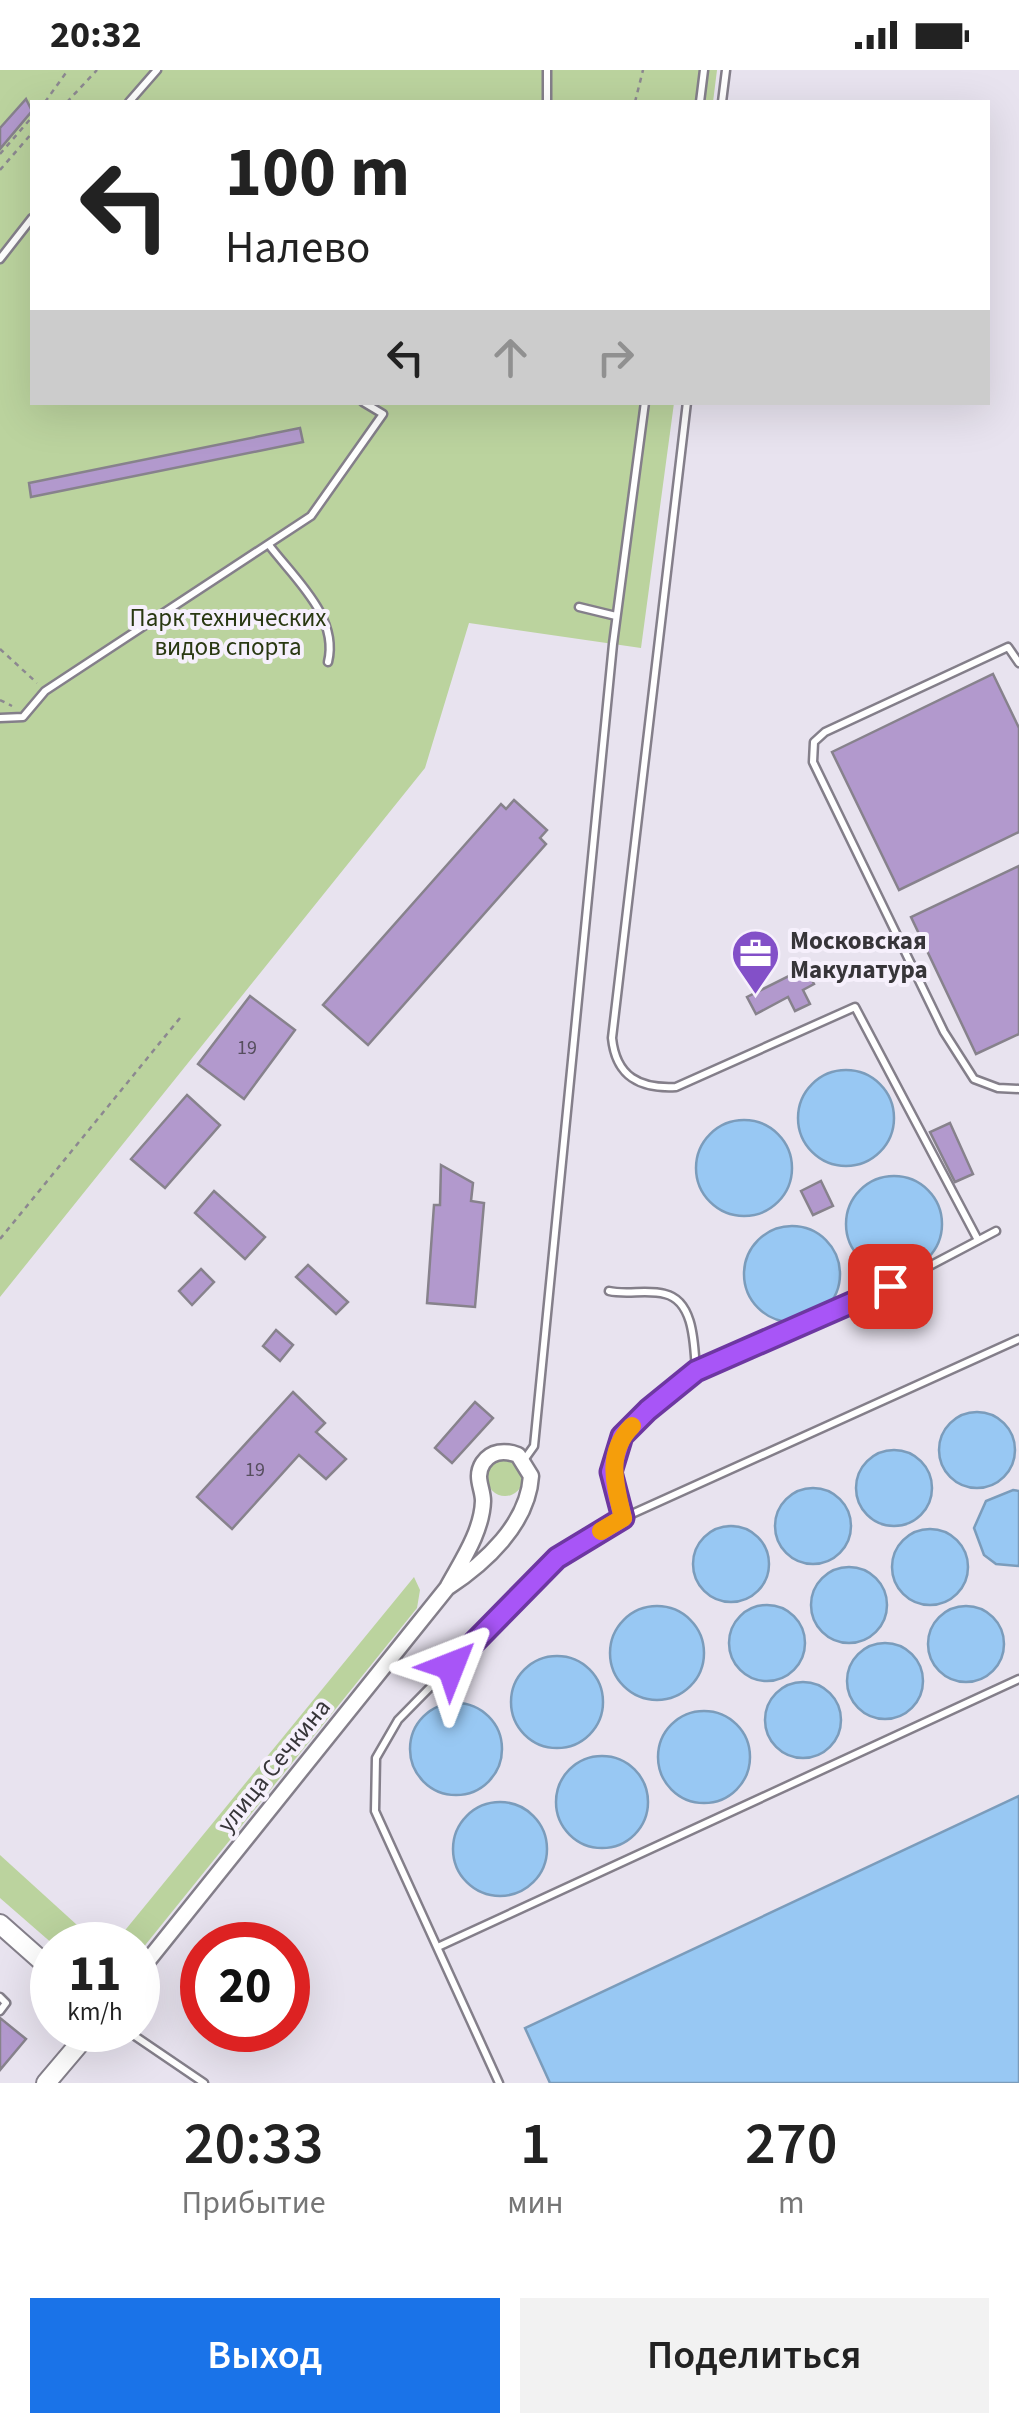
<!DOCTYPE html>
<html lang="ru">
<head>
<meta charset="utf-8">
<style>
	body { margin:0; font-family:"Source Sans 3",sans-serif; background:#f2f2f2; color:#222; height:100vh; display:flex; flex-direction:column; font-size:38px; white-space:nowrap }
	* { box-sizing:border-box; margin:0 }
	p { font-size:32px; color:#767676 }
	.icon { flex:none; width:55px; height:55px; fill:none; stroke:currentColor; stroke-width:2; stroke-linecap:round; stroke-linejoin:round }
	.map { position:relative; height:2013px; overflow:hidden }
	.drawer { display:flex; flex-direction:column; background:#fff; flex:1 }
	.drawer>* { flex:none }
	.hud { position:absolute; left:30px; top:30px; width:960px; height:305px; border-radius:0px; box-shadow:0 10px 40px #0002; background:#fff; color:#222; overflow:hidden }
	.speed { position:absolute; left:30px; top:1852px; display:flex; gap:20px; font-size:50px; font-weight:700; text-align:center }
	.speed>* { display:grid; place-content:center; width:130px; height:130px; border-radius:50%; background:#fff; box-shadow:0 10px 40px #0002; line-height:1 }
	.speed small { font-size:25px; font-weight:400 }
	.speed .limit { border:15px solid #d22; background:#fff; color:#111 }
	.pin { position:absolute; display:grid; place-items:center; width:85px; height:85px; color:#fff; margin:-42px; border-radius:20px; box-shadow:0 5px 15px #0006 }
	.me { position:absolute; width:110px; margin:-55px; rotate:45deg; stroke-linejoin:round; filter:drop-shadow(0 0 8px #0008) }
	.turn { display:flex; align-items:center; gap:35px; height:210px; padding:0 30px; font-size:45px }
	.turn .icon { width:130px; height:130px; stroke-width:2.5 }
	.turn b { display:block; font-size:70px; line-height:85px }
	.lanes { display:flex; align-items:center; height:95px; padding:0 30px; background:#0003; justify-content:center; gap:50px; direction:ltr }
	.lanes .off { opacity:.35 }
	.eta { display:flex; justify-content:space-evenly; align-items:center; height:170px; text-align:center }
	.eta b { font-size:60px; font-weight:600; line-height:70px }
	.primary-button { display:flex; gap:20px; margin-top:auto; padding:20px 30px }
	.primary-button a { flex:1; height:115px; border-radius:0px; background:#1a73e8; color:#fff; font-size:40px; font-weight:600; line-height:115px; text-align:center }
	.primary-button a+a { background:#f2f2f2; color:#222 }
	.status { display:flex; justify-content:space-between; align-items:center; height:70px; padding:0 50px; background:#fff; direction:ltr }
	.status svg { height:28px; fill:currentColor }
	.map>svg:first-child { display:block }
	.green { fill:#bbd39e }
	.water { fill:#98c8f3; stroke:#7b9cbb; stroke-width:2.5 }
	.building { fill:#b299cd; stroke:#87828c; stroke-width:2.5 }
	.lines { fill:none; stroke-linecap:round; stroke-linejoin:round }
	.service-casing { stroke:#847f8a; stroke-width:11 }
	.minor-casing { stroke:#847f8a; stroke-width:19 }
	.tertiary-casing { stroke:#847f8a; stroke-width:22 }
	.path { stroke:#8c8890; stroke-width:2.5; stroke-dasharray:5 5; stroke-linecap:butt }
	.service { stroke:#fff; stroke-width:6 }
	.minor { stroke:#fff; stroke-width:14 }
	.tertiary { stroke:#fff; stroke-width:18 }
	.route-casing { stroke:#6d37a1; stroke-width:25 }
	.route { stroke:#a855f7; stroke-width:18 }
	.slow { stroke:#f59e0b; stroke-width:18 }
	.labels { text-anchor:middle; stroke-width:8; stroke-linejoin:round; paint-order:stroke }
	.number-label { font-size:20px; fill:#564e5e }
	.park-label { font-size:25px; fill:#293811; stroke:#f6f0fc }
	.poi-label { font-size:25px; font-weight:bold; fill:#373539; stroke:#f6f0fc; text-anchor:start }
	.street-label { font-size:25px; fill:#373539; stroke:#f6f0fc }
</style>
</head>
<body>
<div class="status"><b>20:32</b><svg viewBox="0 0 49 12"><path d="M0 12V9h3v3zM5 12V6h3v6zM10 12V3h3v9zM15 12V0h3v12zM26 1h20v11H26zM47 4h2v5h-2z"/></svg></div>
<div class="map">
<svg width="1019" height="2013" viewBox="0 0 1019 2013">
	<rect width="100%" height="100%" fill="#e8e3ef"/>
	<g class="green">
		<path d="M0,0H717L713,32H32V332L674,333L641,578L469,553L425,698L0,1227Z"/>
		<circle cx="505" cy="1408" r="18"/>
		<path d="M414,1507L420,1520L417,1538L138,1884V1875H113Z"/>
		<path d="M0,1785L99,1875H54L0,1828Z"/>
	</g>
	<g class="water">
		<circle cx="846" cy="1048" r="48"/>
		<circle cx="744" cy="1098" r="48"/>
		<circle cx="894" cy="1154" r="48"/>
		<circle cx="792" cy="1204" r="48"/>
		<circle cx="977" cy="1380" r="38"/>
		<circle cx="894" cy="1418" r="38"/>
		<circle cx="813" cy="1456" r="38"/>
		<path d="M1013,1420L1019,1421V1496L996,1494L984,1485L974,1458L986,1431Z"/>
		<circle cx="731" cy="1494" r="38"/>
		<circle cx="930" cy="1497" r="38"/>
		<circle cx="849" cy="1535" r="38"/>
		<circle cx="767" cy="1573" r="38"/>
		<circle cx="966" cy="1574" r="38"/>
		<circle cx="657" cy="1583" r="47"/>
		<circle cx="885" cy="1611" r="38"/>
		<circle cx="557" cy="1632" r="46"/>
		<circle cx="803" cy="1650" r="38"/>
		<circle cx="456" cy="1679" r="46"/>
		<circle cx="704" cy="1687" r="46"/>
		<circle cx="602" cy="1732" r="46"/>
		<path d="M1019,1726V2013H550L525,1958Z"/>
		<circle cx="500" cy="1779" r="47"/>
	</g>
	<g class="building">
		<path d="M26,29L32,41L0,79V58Z"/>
		<path d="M300,358L303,372L31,427L29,413Z"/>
		<path d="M993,604L1019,658V762L899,820L832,682Z"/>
		<path d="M514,730L547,760L540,768L546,774L368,975L323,935L501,734L506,739Z"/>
		<path d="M1019,796V964L976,984L911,847Z"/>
		<path d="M805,898L814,914L803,920L810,934L795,941L788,927L756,944L747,927Z"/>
		<path d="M250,926L295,960L244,1029L198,994Z"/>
		<path d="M187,1025L220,1055L165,1118L131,1089Z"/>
		<path d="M950,1053L973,1104L955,1112L930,1062Z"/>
		<path d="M441,1095L473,1113L471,1131L484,1133L475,1237L427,1233L434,1135H440Z"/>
		<path d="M821,1111L833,1136L813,1145L801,1121Z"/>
		<path d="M214,1121L265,1167L245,1189L195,1143Z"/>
		<path d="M308,1195L348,1232L336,1244L296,1207Z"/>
		<path d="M201,1199L214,1212L192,1235L179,1221Z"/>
		<path d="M276,1260L293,1275L280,1291L263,1276Z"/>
		<path d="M293,1322L325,1353L316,1362L346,1389L326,1409L299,1385L232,1459L197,1427Z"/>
		<path d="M475,1332L493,1348L452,1393L435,1378Z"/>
		<path d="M0,1948L26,1969L0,2000Z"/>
	</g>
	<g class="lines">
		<defs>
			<g id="service">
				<path d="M129,32L157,0"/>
				<path d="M547,32V0"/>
				<path d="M700,32L704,0"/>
				<path d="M722,32L726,0"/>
				<path d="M0,189L32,148"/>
				<path d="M687,332L612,968C616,1007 640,1019 676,1017L855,937L978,1170"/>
				<path d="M269,475C295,509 339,547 328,592"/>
				<path d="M579,537L616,546"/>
				<path d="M1019,593L1008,577L825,662L814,672L813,692L944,962L974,1009L998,1018L1019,1019"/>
				<path d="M0,648L23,647L45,621L311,446L383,344L363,332"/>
				<path d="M609,1221C627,1225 648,1219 665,1224C695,1231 694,1277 696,1301"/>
				<path d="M524,1390L534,1376L613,574L645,332"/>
				<path d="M623,1448L611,1402L622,1366L696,1301L861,1232L996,1161"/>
				<path d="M440,1876L1019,1609"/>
				<path d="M0,1927L6,1933L0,1941"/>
				<path d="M126,1960L204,2013"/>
				<path d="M499,2013L375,1741L376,1688L398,1650L557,1488L623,1448L1019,1269"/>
			</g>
			<path id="minor" d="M138,1903L447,1518C461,1492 482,1462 483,1431C483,1418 474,1407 483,1393C491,1381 505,1380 518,1385L531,1406C528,1454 485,1493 447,1518"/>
			<g id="tertiary">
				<path d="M0,1854L52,1900"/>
				<path d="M46,2013L91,1960"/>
			</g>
		</defs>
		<use href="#service" class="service-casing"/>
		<use href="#minor" class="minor-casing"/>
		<use href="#tertiary" class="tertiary-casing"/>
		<g class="path">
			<path d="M45,32L68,0"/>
			<path d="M67,32L97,0"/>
			<path d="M635,32L643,0"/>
			<path d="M0,84L32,47"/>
			<path d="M0,100L32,63"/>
			<path d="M0,579L37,613"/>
			<path d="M0,630L12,636"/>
			<path d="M0,1169L180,948"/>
		</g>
		<use href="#service" class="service"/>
		<use href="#minor" class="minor"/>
		<use href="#tertiary" class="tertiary"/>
	</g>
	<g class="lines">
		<defs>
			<path id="route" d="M451,1596L557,1488L623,1448L611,1402L622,1366L648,1340L696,1301L890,1216"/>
		</defs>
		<use href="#route" class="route-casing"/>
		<use href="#route" class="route"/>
		<path class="slow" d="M601,1461L623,1448C615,1415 605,1383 632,1356"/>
	</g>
	<defs>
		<symbol id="office-pin" viewBox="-11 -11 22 30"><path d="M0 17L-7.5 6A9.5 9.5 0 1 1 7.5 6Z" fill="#8350c8" stroke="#f6f0fc"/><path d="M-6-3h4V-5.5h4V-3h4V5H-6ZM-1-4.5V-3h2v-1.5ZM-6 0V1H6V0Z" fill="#fff"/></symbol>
	</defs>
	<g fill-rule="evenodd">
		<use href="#office-pin" x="728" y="856" width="55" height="75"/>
	</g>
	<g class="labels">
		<g class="number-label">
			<text x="247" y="984">19</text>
			<text x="255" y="1406">19</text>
		</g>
		<g class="park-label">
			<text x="228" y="556">Парк технических<tspan x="228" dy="29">видов спорта</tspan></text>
		</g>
		<g class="poi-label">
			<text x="790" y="879">Московская<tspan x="790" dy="29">Макулатура</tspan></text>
		</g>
		<g class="street-label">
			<text transform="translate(273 1695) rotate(-51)" y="9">улица Сечкина</text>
		</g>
	</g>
</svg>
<div class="speed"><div>11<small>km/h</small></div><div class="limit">20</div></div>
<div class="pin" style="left:890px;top:1216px;background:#d93025"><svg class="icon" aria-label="arrive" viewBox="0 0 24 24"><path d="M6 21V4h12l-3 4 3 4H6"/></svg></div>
<svg class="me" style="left:451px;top:1596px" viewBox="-20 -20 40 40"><path d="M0-17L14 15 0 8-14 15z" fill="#a855f7" stroke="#fff" stroke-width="4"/></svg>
<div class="hud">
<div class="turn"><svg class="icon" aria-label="left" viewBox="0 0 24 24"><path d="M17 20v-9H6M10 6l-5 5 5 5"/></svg><div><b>100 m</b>Налево</div></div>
<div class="lanes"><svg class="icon" aria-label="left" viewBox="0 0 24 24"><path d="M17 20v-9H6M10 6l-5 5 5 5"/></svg><svg class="icon off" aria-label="ahead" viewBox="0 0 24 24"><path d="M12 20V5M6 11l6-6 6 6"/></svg><svg class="icon off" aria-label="right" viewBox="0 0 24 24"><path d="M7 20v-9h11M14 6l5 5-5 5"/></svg></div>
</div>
</div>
<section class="drawer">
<div class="eta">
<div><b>20:33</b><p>Прибытие</p></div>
<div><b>1</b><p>мин</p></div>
<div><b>270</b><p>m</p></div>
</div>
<div class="primary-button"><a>Выход</a><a>Поделиться</a></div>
</section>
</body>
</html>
